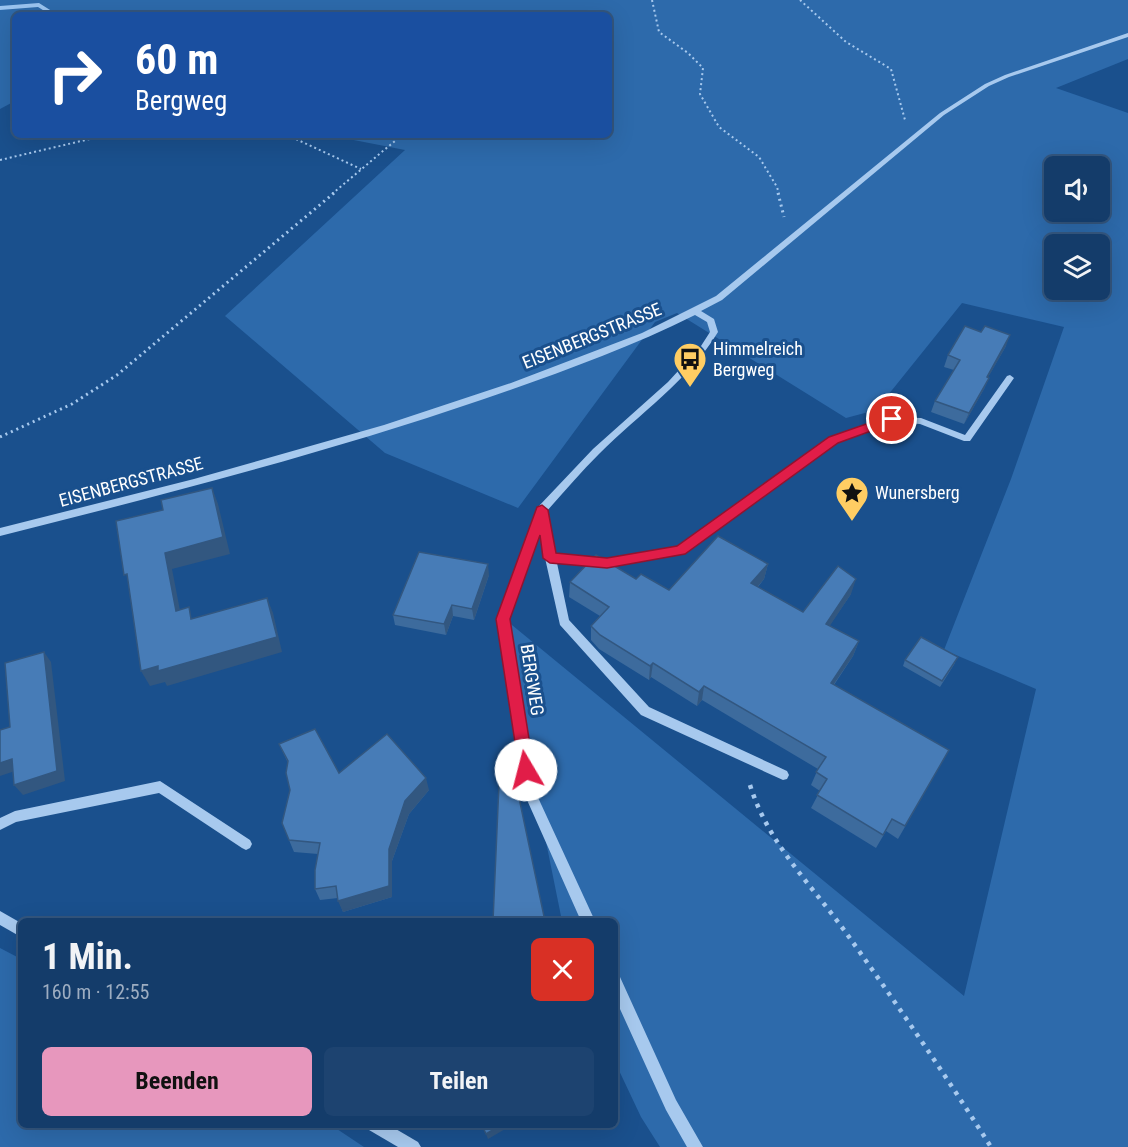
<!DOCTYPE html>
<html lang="de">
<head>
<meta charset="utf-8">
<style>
	body { margin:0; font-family:"Roboto Condensed",sans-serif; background:#1d4370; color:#f1f3f6; height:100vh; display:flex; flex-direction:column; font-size:22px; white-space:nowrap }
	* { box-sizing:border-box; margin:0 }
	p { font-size:20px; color:#9dadc1 }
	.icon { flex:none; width:33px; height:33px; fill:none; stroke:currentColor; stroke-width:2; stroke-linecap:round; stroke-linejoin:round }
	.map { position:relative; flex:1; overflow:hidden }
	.details { position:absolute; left:18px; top:918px; width:600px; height:210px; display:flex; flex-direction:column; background:#143c6a; border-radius:9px; box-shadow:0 6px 24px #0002,0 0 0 2px #33567e }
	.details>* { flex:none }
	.banner { position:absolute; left:12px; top:12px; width:600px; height:126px; border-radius:9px; box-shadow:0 6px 24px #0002,0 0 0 2px #33567e; background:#1a4fa0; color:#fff; overflow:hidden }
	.tools { position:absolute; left:1044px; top:156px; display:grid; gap:12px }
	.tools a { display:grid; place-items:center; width:66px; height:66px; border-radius:9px; background:#143c6a; box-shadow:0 6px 24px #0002,0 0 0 2px #33567e; font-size:30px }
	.pin { position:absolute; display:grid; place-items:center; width:51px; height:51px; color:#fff; margin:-26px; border:3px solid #fff; border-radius:50%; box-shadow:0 2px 6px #0007 }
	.me { position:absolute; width:66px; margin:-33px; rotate:352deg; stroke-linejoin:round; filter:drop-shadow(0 0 4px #0008) }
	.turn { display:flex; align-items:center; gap:21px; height:126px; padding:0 24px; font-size:27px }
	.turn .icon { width:78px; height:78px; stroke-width:2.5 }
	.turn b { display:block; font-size:42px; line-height:51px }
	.round { display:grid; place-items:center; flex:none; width:63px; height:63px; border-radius:9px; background:#1d4370 }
	.overview { display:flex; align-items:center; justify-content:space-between; height:102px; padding:0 24px }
	h1 { font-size:36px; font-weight:700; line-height:45px }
	.action { display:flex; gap:12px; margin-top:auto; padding:12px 24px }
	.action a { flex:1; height:69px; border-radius:9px; background:#e797bd; color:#111; font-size:24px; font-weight:700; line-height:69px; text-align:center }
	.action a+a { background:#1d4370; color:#f1f3f6 }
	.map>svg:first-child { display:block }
	.green { fill:#2d6aab; fill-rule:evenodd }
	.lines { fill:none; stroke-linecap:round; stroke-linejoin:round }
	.stream { fill:#9ac4f0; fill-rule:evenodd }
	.path-far2 { stroke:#a7c9ee; stroke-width:2; stroke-dasharray:2 3; stroke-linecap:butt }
	.path-far1 { stroke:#a7c9ee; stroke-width:3; stroke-dasharray:2 4; stroke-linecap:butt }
	.path { stroke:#a7c9ee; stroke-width:4.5; stroke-dasharray:4 6; stroke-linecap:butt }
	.minor { fill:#a7c9ee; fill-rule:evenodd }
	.wall { fill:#3d6b9d }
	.shaded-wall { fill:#325780 }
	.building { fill:#477cb7; stroke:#325780; stroke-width:1.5 }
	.route { fill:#e11d48; stroke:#92132f; stroke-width:1.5 }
	.labels { text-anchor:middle; stroke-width:6; stroke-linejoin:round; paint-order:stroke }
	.street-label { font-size:18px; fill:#fff; stroke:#1a508d }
	.poi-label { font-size:18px; fill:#fff; stroke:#1a508d; text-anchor:start }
</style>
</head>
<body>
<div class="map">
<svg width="1128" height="1147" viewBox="0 0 1128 1147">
	<rect width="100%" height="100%" fill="#1a508d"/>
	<g class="green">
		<path d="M0,0H1128V59L1056,88L1128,113V1147H660L641,1117L615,1062V921H562L523,728L507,621L964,996L1036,689L944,650L1011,479L1064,327L962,303L876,410L846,418L677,313L655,322L518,508L385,453L225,316L405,150L328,135H609V15H15V101L0,109ZM1054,166H1100V212H1054ZM1054,244H1100V290H1054Z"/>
		<path d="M0,948L21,959V1125H331L364,1147H0Z"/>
	</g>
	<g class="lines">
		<path class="stream" d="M39,3L58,15H51L38,7L0,10V6Z"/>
		<g class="path-far2">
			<path d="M652,0L659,32L688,53L703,68L700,94L719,127L759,157L777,187L779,194"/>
			<path d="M800,0L846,42L891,69L905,120"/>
			<path d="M287,135L361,169"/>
			<path d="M0,160L107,135"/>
			<path d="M332,194L402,135"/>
		</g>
		<g class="path-far1">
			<path d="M778,193L784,217"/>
			<path d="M0,437L72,404L117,375L334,193"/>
		</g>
		<path class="path" d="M750,785C768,843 809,882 844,930C895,1001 944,1073 991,1147"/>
		<g class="minor">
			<path d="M1128,33V37L1009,77L989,86L944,115L722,300L701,311L714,319L718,332C688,381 640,413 599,454C581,472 564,492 546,512L556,555L607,559L677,547L830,438L889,417L921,418L965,435L1007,376L1010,375L1014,378L970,441H964L920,424L893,422L836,442L684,553L607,567L557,563L569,620L649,707L787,771L789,775L787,779L783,780L641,715L560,625L545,558L540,529L508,619L535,791L595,921H581L523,791L498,619L538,507L593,449L668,382L701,346L710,332L707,322L695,315C627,349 556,374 484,399C326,453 163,495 0,536V528L194,479L384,425L511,383L642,333L716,296L940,113L985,84L1005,75Z"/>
			<path d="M160,781L250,840L252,844L250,848L246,850L242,848L159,793L16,822L0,830V818L15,811Z"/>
			<path d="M0,911L21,923V937L0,925Z"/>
			<path d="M615,975L620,977L676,1100L703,1147H687L666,1110L615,998Z"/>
			<path d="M367,1125H389L418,1142L421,1147H398L369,1130Z"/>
		</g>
	</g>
	<g class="wall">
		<path d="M1006,346L988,377L989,378L984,389L964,424L931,412L935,401L954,370L944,367L948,355Z"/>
		<path d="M768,564L764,579L758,587L803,612L851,594L829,626L859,641L853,656L834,685L949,750L898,839L886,831L876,848L811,808L820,791L811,785L818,769L702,700L697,706L651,677L649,680L599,649L591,640V626L600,616L569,597L570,582L636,579L669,590Z"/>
		<path d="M489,575L474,620L453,616L446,635L395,625L393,615Z"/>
		<path d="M905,660L955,663L940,687L903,666Z"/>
		<path d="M279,744L339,773L429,790L409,814L392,861V897L343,912L338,898L320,900L315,889L318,854L294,852L289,840L290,790L288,763Z"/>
	</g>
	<g class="shaded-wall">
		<path d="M1010,335L1006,346L982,388L987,377Z"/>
		<path d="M989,378L984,389L964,424L969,413Z"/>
		<path d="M212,488L218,504L230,554L172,569L183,626L176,611L165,553Z"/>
		<path d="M488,564L489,575L474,620L472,609Z"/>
		<path d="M768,564L764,579L748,598L751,583Z"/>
		<path d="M856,579L851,594L821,639L826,624Z"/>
		<path d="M267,598L273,613L282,652L167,686L165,682L150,686L141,671Z"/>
		<path d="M452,605L453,616L446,635L444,624Z"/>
		<path d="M859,641L853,656L825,697L831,683Z"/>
		<path d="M44,652L51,662L65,781L23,795L14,785Z"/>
		<path d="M653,663L651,677L649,680L650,666Z"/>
		<path d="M704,686L702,700L697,706L699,692Z"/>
		<path d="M12,759L21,769L0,776V763Z"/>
		<path d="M426,778L429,790L409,814L392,861V897L343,912L338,901L389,849L405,801Z"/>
		<path d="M501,1125H512L488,1139L486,1134Z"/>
		<path d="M530,1125H539L531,1130Z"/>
	</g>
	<g class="building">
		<path d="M965,326L981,332L985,326L1010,335L987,377L989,378L969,413L935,401L960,360L948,355Z"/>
		<path d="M212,488L223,537L165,553L176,611L189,607L191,619L267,598L277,637L158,671V666L141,671L127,574L124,575L116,521L163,510L161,500Z"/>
		<path d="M718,536L768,564L751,583L803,612L838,566L856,579L826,624L859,641L831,683L949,750L905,826L892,819L883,835L817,795L827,779L816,772L826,757L704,686L699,692L653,663L650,666L600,635L591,626L609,607L570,582L596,555L636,579L641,574L669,590Z"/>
		<path d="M419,552L488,564L472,609L452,605L444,624L393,615Z"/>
		<path d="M921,637L958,657L942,681L905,660Z"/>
		<path d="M44,652L57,771L14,785L12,759L0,763V730L10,727L5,663Z"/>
		<path d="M315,729L339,773L387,734L426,778L405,801L389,849V886L338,901L336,886L315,889V870L320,843L289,840L282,823L290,790L286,773L288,761L279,744Z"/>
		<path d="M511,760L545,921H493L500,761Z"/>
		<path d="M482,1125H501L486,1134Z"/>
	</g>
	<path class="route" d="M892,415L896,416V422L838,443L685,554L607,568L550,563L543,558L540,535L510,619L534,770L531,775L526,777L520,775L496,619L537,507L542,505L548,510L556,553L607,558L677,546L829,437Z"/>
	<defs>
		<symbol id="bus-pin" viewBox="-11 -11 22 30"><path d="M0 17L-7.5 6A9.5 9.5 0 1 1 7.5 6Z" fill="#ffcd63" stroke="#1a508d"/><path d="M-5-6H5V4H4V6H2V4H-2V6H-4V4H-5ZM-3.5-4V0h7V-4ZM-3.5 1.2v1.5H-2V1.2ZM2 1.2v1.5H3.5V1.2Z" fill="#111"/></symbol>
		<symbol id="sight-pin" viewBox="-11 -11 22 30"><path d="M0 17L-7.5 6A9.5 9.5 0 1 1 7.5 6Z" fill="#ffcd63" stroke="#1a508d"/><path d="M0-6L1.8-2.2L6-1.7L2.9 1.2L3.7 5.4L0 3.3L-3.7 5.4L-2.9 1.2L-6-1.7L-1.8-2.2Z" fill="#111"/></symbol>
	</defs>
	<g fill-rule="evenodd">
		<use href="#bus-pin" x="671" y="340" width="38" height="52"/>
		<use href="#sight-pin" x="833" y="474" width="38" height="52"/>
	</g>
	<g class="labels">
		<g class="street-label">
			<text transform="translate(592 336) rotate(-22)" y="6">EISENBERGSTRASSE</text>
			<text transform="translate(131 482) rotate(-15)" y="6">EISENBERGSTRASSE</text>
			<text transform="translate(532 680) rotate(81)" y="6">BERGWEG</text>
		</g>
		<g class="poi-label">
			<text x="713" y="355">Himmelreich<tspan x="713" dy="21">Bergweg</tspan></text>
			<text x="875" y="499">Wunersberg</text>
		</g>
	</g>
</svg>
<div class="tools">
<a><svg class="icon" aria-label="sound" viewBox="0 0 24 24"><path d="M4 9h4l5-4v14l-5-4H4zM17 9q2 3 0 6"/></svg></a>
<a><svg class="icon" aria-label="layers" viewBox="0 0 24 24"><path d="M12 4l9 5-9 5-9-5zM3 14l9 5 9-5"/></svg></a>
</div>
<div class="pin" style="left:892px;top:419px;background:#d93025"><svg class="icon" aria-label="arrive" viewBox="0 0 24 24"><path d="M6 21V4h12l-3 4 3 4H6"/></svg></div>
<svg class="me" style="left:526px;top:770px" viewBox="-20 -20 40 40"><circle r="19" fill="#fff"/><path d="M0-13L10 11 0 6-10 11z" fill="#e11d48"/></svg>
<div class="banner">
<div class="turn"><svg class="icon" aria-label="right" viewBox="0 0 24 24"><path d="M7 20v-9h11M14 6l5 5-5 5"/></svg><div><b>60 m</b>Bergweg</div></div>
</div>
<section class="details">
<div class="overview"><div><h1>1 Min.</h1><p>160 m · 12:55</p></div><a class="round" style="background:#d93025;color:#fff"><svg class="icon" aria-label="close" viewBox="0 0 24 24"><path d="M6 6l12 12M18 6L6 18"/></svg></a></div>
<div class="action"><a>Beenden</a><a>Teilen</a></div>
</section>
</div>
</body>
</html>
